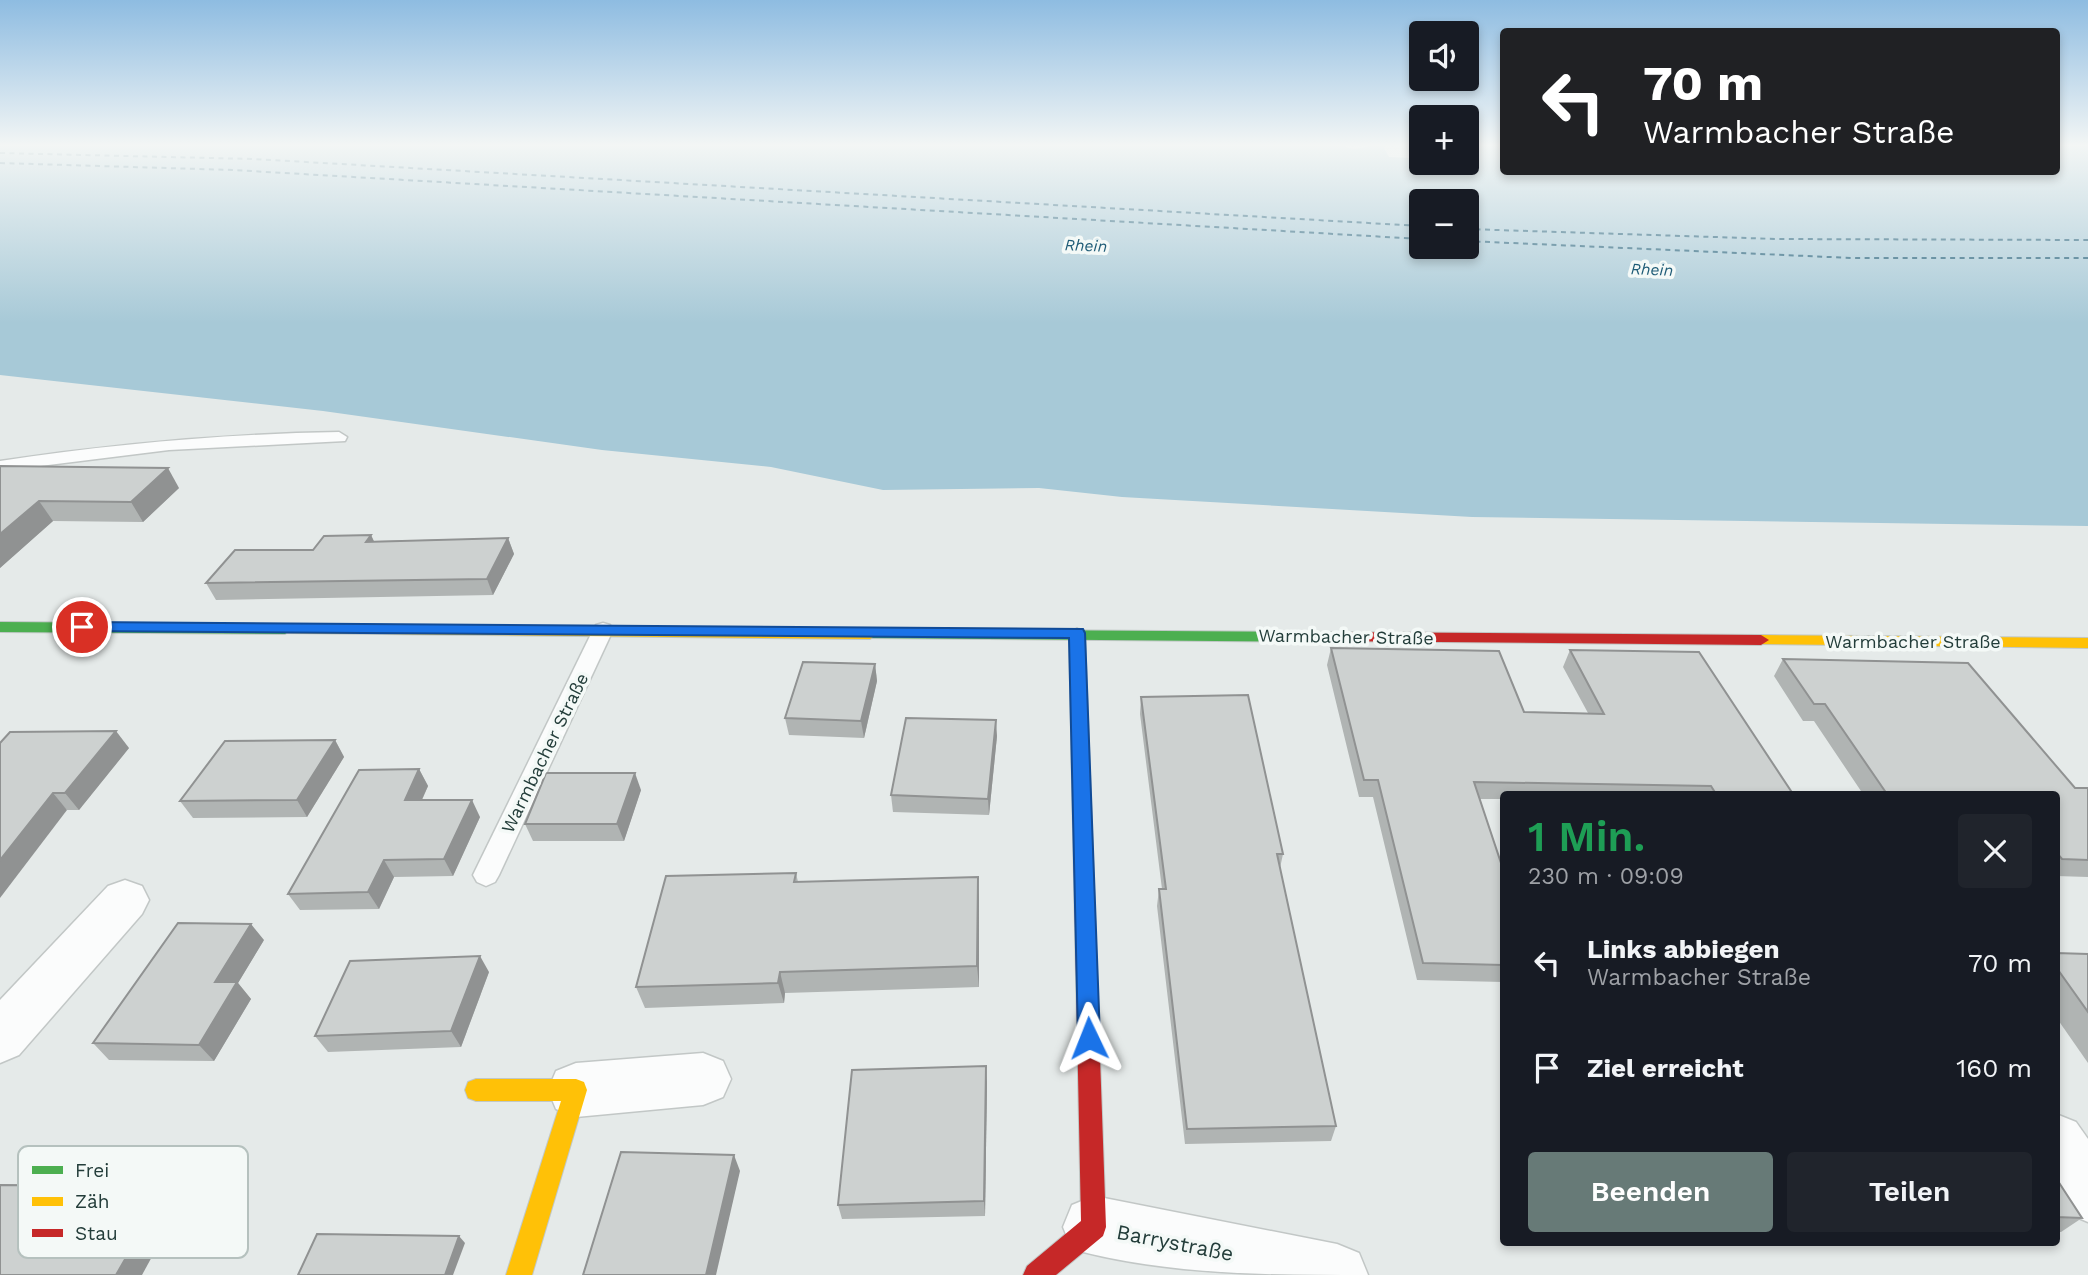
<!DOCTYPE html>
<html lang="de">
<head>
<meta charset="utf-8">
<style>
	body { margin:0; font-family:"Work Sans",sans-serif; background:#20242c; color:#f1f3f6; height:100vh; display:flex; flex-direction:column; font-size:26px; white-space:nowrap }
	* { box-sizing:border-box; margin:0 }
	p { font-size:23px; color:#9ea1a6 }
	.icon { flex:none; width:38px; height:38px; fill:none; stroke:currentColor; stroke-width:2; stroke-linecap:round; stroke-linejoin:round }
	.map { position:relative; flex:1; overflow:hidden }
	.panel { position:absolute; left:1500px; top:791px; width:560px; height:455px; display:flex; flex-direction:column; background:#171b24; border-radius:7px; box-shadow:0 4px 10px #0003 }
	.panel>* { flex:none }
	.top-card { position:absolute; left:1500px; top:28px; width:560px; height:147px; border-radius:7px; box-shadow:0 4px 10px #0003; background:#202124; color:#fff; overflow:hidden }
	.buttons { position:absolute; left:1409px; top:21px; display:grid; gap:14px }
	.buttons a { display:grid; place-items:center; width:70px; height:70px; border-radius:7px; background:#171b24; box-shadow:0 4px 10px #0003; font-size:35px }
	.pin { position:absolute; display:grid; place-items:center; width:60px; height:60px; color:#fff; margin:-30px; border:4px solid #fff; border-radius:50%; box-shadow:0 2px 7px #0007 }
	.me { position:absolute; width:77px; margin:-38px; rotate:358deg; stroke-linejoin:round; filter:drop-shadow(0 0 5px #0008) }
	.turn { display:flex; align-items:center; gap:24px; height:147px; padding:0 28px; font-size:32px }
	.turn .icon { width:91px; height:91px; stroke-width:2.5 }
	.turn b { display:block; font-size:49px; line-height:60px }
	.round { display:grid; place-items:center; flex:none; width:74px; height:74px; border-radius:7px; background:#20242c }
	.headline { display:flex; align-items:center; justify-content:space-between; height:119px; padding:0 28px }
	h1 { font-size:42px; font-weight:600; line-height:52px; color:#1e9e55 }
	.cta { display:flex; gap:14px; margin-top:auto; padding:14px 28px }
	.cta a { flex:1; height:80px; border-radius:7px; background:#677a77; color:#fff; font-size:28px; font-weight:600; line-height:80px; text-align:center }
	.cta a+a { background:#20242c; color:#f1f3f6 }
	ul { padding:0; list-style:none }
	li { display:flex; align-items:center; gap:21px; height:105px; padding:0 28px }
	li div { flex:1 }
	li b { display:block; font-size:26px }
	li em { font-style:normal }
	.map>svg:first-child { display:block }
	.water { fill:#a7c9d7; fill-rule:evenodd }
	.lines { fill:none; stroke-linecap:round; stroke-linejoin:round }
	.ferry { stroke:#1f5c77; stroke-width:2; stroke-dasharray:5 4.5; stroke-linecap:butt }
	.lane-casing { stroke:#c2c7c6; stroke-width:3 }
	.street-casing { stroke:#c2c7c6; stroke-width:3 }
	.fast-casing { stroke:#c1c8c6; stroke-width:2 }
	.slow-casing { stroke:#c1c8c6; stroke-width:2 }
	.jam-casing { stroke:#c1c8c6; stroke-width:2 }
	.lane { fill:#fbfcfc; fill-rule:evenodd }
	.street { fill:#fbfcfc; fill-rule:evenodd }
	.fast { fill:#4caf50; fill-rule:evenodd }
	.slow { fill:#ffc107; fill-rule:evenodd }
	.jam { fill:#c62828; fill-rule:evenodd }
	.wall { fill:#b0b4b3 }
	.shaded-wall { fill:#909292 }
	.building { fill:#cdd1d0; stroke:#909292; stroke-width:2 }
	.route { fill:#1a73e8; stroke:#114b97; stroke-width:2 }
	.labels { text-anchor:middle; stroke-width:7; stroke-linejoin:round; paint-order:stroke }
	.far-water-label { font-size:16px; font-style:italic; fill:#1f5c77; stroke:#f4f9f7 }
	.street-label { font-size:18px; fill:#233d3a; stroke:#f4f9f7 }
	.near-street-label { font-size:21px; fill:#233d3a; stroke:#f4f9f7 }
	.key { fill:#f4f9f7; stroke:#b5c1be; stroke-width:2 }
	.key-label { font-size:19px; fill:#233d3a }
</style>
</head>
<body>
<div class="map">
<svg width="2088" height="1275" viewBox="0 0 2088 1275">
	<rect width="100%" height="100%" fill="#e5eae9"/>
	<path class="water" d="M0,144H1333L1354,149L1382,144L1389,157L1412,158L1404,144H1421V163H1466L1467,144H1503V172H2056V144H2088V526L1472,517L1122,497L1039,488L883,490L771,467L602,450L323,411L0,375ZM1421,201H1466V247H1421Z"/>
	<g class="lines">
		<g class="ferry">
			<path d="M0,153L254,159L1421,226"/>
			<path d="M0,163L233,170L1421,239"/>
			<path d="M1466,229L1777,239L2088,240"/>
			<path d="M1466,241L1852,258H2088"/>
		</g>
		<defs>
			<g id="lane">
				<path d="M339,432L347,437L345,441L169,450L0,471V461C113,444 225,434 339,432Z"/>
				<path d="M603,623L610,625L613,630L499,875L495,882L486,886L477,882L473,875L593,630L596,625Z"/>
			</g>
			<g id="street">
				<path d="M125,880L142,886L149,900L142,914L19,1055L0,1063V1000L108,886Z"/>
				<path d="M703,1053L723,1061L731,1079L723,1097L703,1105L576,1117L556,1109L548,1090L556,1071L576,1063Z"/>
				<path d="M2056,1114L2076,1122L2088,1139V1222L2067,1213L2056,1196Z"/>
				<path d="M1094,1196L1337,1244L1359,1253L1368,1275C1271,1275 1165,1275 1072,1249L1063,1227L1072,1205Z"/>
			</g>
			<g id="fast">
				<path d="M0,622L285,624L293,629L285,634L0,632Z"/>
				<path d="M870,629L1328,632L1336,637L1328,642L864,638L862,634L864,630Z"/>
			</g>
			<g id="slow">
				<path d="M285,624L870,629L878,634L870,639L279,633L277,629Z"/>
				<path d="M1761,635L2088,638V648L1755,644L1753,640L1755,636Z"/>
				<path d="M476,1079H576L584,1082L587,1090L532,1275H506L561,1101H476L468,1098L465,1090L468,1082Z"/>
			</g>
			<g id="jam">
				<path d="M1077,628L1085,633L1106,1227L1103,1236L1056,1275H1023L1027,1266L1081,1221L1069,633Z"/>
				<path d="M1328,632L1761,635L1769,640L1761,645L1322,641L1320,637Z"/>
			</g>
		</defs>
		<use href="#lane" class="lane-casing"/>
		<use href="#street" class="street-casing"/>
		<use href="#fast" class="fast-casing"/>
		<use href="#slow" class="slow-casing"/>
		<use href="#jam" class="jam-casing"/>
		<use href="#lane" class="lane"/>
		<use href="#street" class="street"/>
		<use href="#fast" class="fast"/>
		<use href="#slow" class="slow"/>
		<use href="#jam" class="jam"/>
	</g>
	<g class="wall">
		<path d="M0,466L179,488L143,522L53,521L0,568Z"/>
		<path d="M371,535L374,541L508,538L514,554L493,595L216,600L206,583L313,550Z"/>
		<path d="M1331,648L1524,712L1588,713L1563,667L1570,650L1793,794H1503V799H1480L1503,869V982L1417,980L1373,797H1359L1327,665Z"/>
		<path d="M1783,659L2075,788H2088V877L2056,876V794H1863L1814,721H1803L1774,676Z"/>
		<path d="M875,664L877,681L864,738L789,735L785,718Z"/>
		<path d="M1141,697L1283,854L1280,868L1336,1126L1331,1141L1185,1144L1157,906L1159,889H1162L1140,714Z"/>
		<path d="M997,736L989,815L893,812L891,795Z"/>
		<path d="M335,740L344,757L307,817L193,818L180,801Z"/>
		<path d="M0,743L129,748L79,810H67Z"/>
		<path d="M419,769L428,786L422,800L480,817L453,876L394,877L379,909L300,910L288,894Z"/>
		<path d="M641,790L624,841H533L525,824Z"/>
		<path d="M796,873L798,882L978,877L979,898V987L785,993L784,1003L645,1008L636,987Z"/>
		<path d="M264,940L238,983L251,999L214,1061L109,1060L93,1043Z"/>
		<path d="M2056,953L2088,954V1063L2056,1017Z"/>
		<path d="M489,972L461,1047L328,1052L315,1036Z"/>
		<path d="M987,1082L985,1216L842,1219L838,1205Z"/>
		<path d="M2056,1178L2082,1218L2061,1232H2056Z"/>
	</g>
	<g class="shaded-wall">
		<path d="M168,468L179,488L143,522L131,502Z"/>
		<path d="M39,501L53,521L0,568V534Z"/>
		<path d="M371,535L378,551L366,542Z"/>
		<path d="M508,538L514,554L493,595L487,579Z"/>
		<path d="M875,664L877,681L864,738L861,721Z"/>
		<path d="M996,720L997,736L989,815L988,799Z"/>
		<path d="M116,731L129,748L79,810L65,793Z"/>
		<path d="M335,740L344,757L307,817L297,800Z"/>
		<path d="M419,769L428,786L414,817L405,800Z"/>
		<path d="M635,773L641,790L624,841L617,824Z"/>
		<path d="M53,793L67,810L0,898V860Z"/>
		<path d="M472,800L480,817L453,876L444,859Z"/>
		<path d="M384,860L394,877L379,909L368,892Z"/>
		<path d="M978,877L979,898V987L977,966Z"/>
		<path d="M251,924L264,940L238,983L251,999L214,1061L199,1045L215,982Z"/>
		<path d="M480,956L489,972L461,1047L451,1031Z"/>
		<path d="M780,972L785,993L784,1003L778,983Z"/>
		<path d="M986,1066L987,1082L985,1216L984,1201Z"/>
		<path d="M734,1155L740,1171L716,1275H706Z"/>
		<path d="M167,1186L183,1200L142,1275H116Z"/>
		<path d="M459,1236L465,1243L453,1275H445Z"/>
	</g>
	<g class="building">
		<path d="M0,466L168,468L131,502L39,501L0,534Z"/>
		<path d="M371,535L366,542L508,538L487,579L206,583L235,550H313L324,536Z"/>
		<path d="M1331,648L1499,651L1524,712L1604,714L1570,650L1699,652L1793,794H1716L1711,786L1474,782L1503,869V965L1423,963L1378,780H1364Z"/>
		<path d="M1783,659L1968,663L2075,788H2088V860L2062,859L2056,852V794H1887L1825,704H1814Z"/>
		<path d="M803,662L875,664L861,721L785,718Z"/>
		<path d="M1248,695L1283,854H1277L1336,1126L1187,1129L1159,889H1166L1141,697Z"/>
		<path d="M906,718L996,720L988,799L891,795Z"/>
		<path d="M116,731L65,793H53L0,860V743L10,732Z"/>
		<path d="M335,740L297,800L180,801L225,741Z"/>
		<path d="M419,769L405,800H472L444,859L384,860L368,892L288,894L359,770Z"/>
		<path d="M546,773H635L617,824H525Z"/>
		<path d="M796,873L794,882L978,877L977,966L780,972L778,983L636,987L666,876Z"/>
		<path d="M178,923L251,924L215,982H237L199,1045L93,1043Z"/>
		<path d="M2056,953L2088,954V1012L2056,967Z"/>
		<path d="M480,956L451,1031L315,1036L350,961Z"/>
		<path d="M986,1066L984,1201L838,1205L852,1070Z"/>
		<path d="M621,1152L734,1155L706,1275H583Z"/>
		<path d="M2056,1178L2082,1218L2056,1217Z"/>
		<path d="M0,1185L167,1186L116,1275H0Z"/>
		<path d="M317,1234L459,1236L445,1275H298Z"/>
	</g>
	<linearGradient id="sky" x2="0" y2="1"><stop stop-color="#8ebce1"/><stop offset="0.45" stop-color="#f3f6f5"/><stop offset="1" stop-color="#f3f6f5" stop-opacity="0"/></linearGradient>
	<rect width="2088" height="323" fill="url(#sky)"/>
	<path class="route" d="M82,622L1083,629L1085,633L1100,1038L1097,1045L1089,1048L1081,1045L1078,1038L1069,638L77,631L74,627Z"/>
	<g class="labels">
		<g class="far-water-label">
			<text transform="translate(1086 245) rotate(2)" y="6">Rhein</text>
			<text transform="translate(1652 269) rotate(2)" y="6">Rhein</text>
		</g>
		<g class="street-label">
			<text transform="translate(1346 637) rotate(1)" y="6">Warmbacher Straße</text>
			<text x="1913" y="648">Warmbacher Straße</text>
			<text transform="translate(545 753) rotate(-64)" y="6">Warmbacher Straße</text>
		</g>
		<g class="near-street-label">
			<text transform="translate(1175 1243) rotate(11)" y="7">Barrystraße</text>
		</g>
	</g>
	<rect x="18" y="1146" width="230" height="112" rx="10" class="key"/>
	<rect x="32" y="1166" width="31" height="8" fill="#4caf50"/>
	<rect x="32" y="1197" width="31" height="9" fill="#ffc107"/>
	<rect x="32" y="1229" width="31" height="8" fill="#c62828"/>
	<g class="key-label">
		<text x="75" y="1177">Frei</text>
		<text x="75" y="1208">Zäh</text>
		<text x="75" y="1240">Stau</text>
	</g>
</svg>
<div class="buttons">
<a><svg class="icon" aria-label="sound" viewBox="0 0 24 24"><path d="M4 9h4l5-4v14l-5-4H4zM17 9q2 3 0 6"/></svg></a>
<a>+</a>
<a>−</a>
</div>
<div class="pin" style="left:82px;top:627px;background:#d93025"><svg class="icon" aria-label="arrive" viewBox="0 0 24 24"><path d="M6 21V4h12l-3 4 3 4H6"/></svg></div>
<svg class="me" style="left:1089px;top:1038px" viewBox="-20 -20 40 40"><path d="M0-17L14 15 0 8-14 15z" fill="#1a73e8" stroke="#fff" stroke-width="4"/></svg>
<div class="top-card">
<div class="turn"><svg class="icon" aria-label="left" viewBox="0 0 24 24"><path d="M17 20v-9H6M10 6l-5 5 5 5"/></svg><div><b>70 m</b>Warmbacher Straße</div></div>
</div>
<section class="panel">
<div class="headline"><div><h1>1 Min.</h1><p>230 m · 09:09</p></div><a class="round"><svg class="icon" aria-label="close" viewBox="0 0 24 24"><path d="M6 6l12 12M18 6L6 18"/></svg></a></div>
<ul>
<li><svg class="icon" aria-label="left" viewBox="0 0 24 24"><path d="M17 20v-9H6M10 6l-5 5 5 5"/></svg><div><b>Links abbiegen</b><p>Warmbacher Straße</p></div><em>70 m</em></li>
<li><svg class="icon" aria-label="arrive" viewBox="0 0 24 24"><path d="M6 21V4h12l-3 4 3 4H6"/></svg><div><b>Ziel erreicht</b></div><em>160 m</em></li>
</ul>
<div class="cta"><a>Beenden</a><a>Teilen</a></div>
</section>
</div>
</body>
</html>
